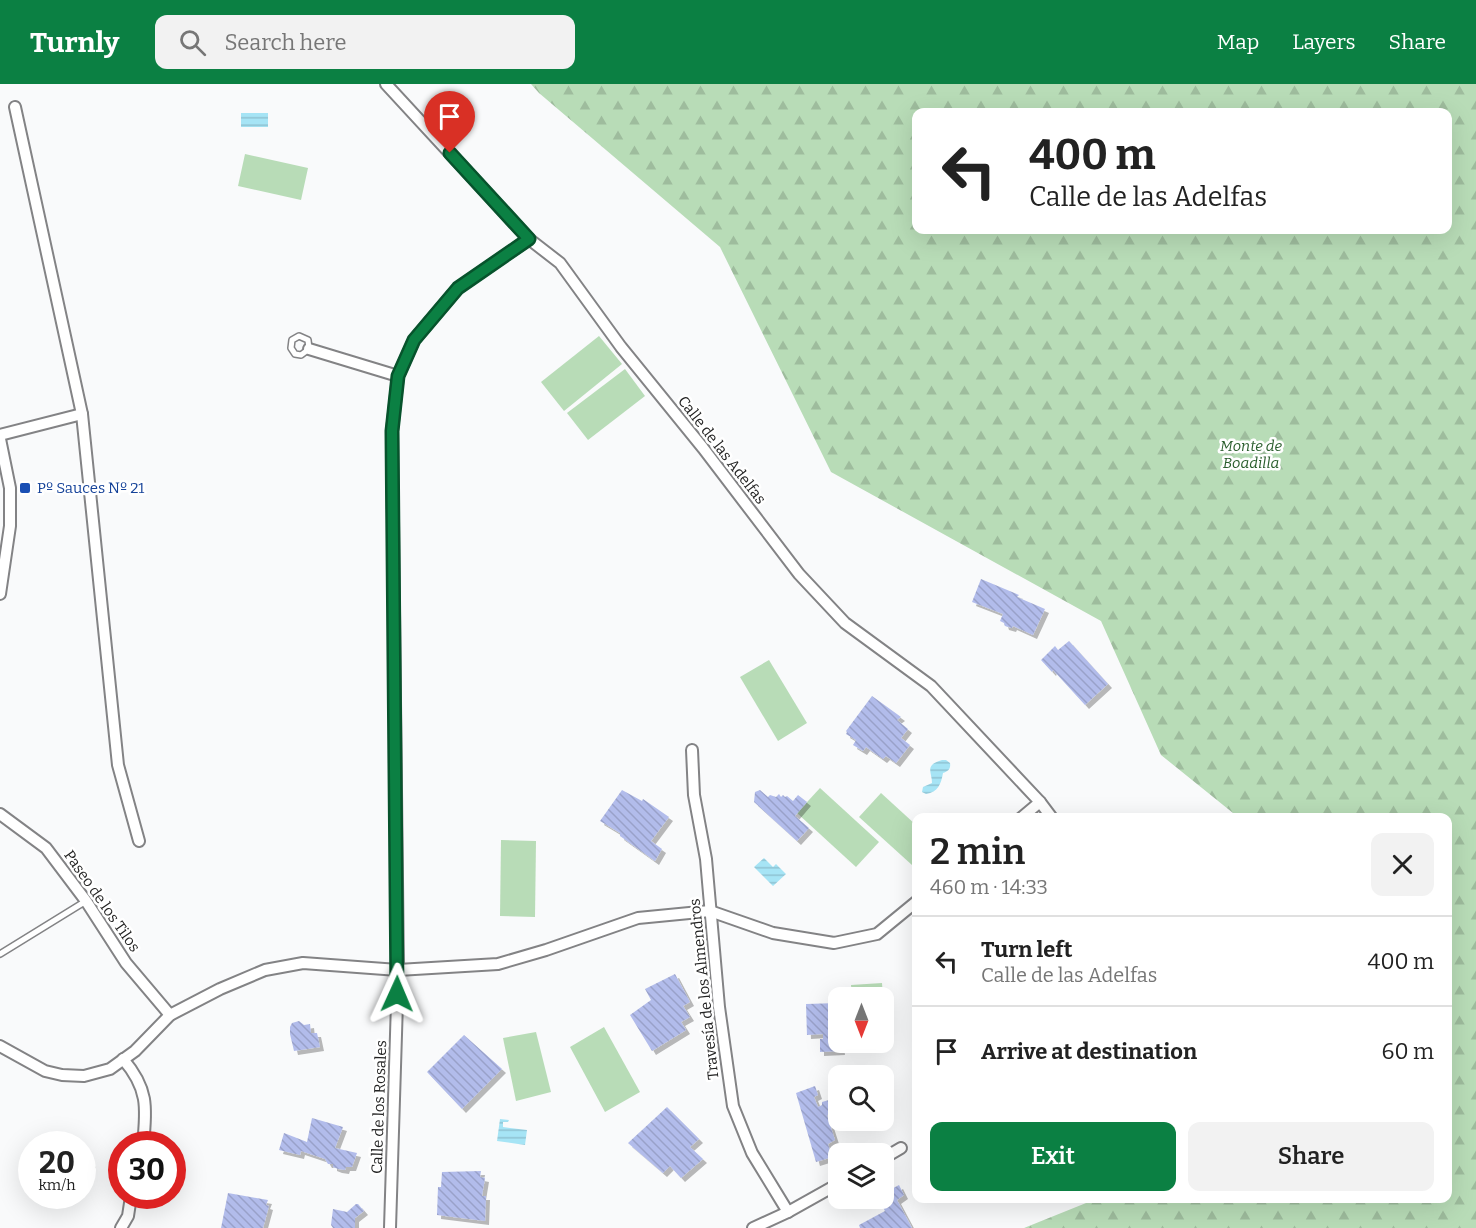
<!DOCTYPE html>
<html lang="en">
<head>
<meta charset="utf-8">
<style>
	body { margin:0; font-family:Bitter,serif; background:#f2f2f2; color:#222; height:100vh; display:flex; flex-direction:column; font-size:22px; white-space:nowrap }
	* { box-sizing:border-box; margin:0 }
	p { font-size:20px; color:#767676 }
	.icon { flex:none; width:33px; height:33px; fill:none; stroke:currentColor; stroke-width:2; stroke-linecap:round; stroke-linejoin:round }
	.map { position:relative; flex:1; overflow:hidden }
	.sheet { position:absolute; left:912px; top:729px; width:540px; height:390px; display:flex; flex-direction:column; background:#fff; border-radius:12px; box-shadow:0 6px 24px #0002 }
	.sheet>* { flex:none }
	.top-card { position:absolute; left:912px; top:24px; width:540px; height:126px; border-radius:12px; box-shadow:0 6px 24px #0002; background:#fff; color:#222; overflow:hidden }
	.needle { width:39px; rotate:180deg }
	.tools { position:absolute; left:828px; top:903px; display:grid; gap:12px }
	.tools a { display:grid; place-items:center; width:66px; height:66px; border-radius:12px; background:#fff; box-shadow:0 6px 24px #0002; font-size:30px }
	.speed { position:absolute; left:18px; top:1047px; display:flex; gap:12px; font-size:30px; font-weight:700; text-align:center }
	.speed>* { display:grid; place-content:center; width:78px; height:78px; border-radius:50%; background:#fff; box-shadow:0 6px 24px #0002; line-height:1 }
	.speed small { font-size:15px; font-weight:400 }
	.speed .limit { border:9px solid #d22; background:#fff; color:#111 }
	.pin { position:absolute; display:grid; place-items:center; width:51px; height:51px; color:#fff; margin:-62px -26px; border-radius:50% 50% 50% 0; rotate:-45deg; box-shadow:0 0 6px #0007 }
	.pin .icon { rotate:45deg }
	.me { position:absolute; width:66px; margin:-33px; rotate:1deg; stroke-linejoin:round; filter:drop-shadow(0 0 4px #0008) }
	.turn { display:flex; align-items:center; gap:21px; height:126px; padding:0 18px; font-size:27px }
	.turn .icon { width:78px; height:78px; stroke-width:2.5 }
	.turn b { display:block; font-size:42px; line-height:51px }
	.round { display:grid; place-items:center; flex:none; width:63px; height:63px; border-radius:12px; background:#f2f2f2 }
	.summary { display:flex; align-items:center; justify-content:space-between; height:102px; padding:0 18px }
	h1 { font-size:36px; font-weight:600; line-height:45px }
	.button { display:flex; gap:12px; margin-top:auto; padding:12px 18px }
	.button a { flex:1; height:69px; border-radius:12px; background:#0b8043; color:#fff; font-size:24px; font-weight:600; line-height:69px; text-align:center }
	.button a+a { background:#f2f2f2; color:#222 }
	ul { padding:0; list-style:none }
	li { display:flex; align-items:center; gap:18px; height:90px; padding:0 18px; border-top:2px solid #e0e0e0 }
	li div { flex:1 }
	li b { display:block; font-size:22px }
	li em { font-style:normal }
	header { display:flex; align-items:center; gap:36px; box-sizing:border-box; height:84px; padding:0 30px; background:#0b8043; color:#fff }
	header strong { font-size:28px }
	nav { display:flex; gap:33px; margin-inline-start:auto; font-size:21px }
	.search { width:420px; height:54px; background:#f2f2f2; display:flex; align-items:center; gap:15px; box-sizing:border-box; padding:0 21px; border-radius:12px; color:#767676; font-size:22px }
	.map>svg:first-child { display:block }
	.forest { fill:url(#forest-firs); fill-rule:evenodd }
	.garden { fill:#b8dcb7 }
	.water { fill:url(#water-rules) }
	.building { fill:url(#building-back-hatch); filter:url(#shadow) }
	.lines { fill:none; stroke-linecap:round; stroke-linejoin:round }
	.lane-casing { stroke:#838385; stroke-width:8 }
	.street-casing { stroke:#838385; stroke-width:14 }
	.lane { stroke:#fff; stroke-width:5 }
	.street { stroke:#fff; stroke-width:10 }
	.route-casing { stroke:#07532c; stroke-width:15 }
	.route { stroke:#0b8043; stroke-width:10 }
	.transit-dot { fill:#1a4fb4; stroke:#fff; stroke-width:2 }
	.labels { text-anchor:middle; stroke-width:5; stroke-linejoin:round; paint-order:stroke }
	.park-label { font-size:15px; font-style:italic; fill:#2a5e2d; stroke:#fff }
	.street-label { font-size:15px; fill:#222; stroke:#fff }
	.transit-label { font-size:15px; fill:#164399; stroke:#fff; text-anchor:start }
</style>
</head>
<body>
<header>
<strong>Turnly</strong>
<div class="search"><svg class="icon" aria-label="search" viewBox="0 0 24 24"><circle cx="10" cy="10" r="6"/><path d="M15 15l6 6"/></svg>Search here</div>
<nav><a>Map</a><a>Layers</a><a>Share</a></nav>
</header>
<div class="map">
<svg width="1476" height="1144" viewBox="0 0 1476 1144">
	<defs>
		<pattern id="forest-firs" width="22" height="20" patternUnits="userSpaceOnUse" patternTransform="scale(1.5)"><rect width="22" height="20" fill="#b8dcb7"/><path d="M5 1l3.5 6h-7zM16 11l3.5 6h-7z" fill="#9ebc9d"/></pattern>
		<pattern id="water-rules" width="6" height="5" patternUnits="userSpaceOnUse" patternTransform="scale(1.5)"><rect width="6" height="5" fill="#a6e4f5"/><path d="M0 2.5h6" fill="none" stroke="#8fc3d2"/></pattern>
		<pattern id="building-back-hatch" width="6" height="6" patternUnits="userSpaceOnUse" patternTransform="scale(1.5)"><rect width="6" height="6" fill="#b2bceb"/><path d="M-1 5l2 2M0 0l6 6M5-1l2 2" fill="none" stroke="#99a1c9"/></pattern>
		<filter id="shadow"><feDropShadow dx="4" dy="4" stdDeviation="0" flood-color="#0004"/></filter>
	</defs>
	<rect width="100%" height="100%" fill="#f9fafb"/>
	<path class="forest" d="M531,0H1476V1144H1024L1096,1115L1448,1114V734L1238,733L1161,671L1101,537L831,388L720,163L539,9ZM916,28H1448V146H916Z"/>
	<g class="garden">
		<path d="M245,70L308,84L301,116L238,102Z"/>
		<path d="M599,252L622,280L564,327L541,298Z"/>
		<path d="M625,285L645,312L588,356L567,329Z"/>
		<path d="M769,576L807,639L778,657L740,593Z"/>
		<path d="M820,704L879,758L856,783L797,729Z"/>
		<path d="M881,709L916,741V776L912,781L859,733Z"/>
		<path d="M501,756L536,757L535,833L500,832Z"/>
		<path d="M882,899L883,913H852L851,901Z"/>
		<path d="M604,943L640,1008L605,1028L570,963Z"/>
		<path d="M536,948L551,1008L516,1017L503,954Z"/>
	</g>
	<g class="water">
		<rect x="241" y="29" width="27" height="14"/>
		<path d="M942,676H946L950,679C951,685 948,687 943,689C941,700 938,708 926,710L922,708L923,703L932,699C932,688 924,681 942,676Z"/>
		<path d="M764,774L773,783L776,780L786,790L773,802L754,783Z"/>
		<path d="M500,1035L509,1036L508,1038H503V1043L527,1046L525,1061L497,1057Z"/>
	</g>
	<g class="building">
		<path d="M981,495L1019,511L1017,513L1045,525L1033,551L1013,542L1012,544L1005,542L1004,539L1000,537L1003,530L972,518Z"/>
		<path d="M1069,557L1108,600L1085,621L1053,586L1052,588L1041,576L1055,562L1058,566Z"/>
		<path d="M872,612L901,633L897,636L908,645L901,654L910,661L896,679L886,672L883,675L866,663L863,667L853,661L856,656L846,650L847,648L846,647Z"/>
		<path d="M622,706L642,717L643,715L669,733L651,757L662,765L655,777L620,752V749L600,737Z"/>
		<path d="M760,706L768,713L770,711L776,713L779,710L781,713L783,711L785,713L787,712L793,717L798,711L807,718L795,732L809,744L797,757L754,718L755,708Z"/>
		<path d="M675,890L690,918L683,922L690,933L681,938L686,946L652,967L630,931L651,916L645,905Z"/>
		<path d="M838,919V949H833V955H838V958H840L841,967L820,968V955H823V950L807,951L806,920Z"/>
		<path d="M299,937L304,941L310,940L311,949H317L320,963L294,967L290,950V943L292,939Z"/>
		<path d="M464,951L502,985L462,1025L427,988Z"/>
		<path d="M815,1002L818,1011L814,1013L818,1023L822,1021V1018L836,1014L838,1023V1028L827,1031L835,1056L828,1060L832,1073L816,1078L796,1009Z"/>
		<path d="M667,1023L699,1055L690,1063L703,1075L681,1094L670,1082L663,1089L628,1059Z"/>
		<path d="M312,1034L343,1043L335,1064L357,1069L352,1083H346L345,1086L338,1085L333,1083V1080H328L325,1075L301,1067L300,1071L279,1066L284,1049L307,1058Z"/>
		<path d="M82,1075L92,1079L82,1100Z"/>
		<path d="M481,1087L480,1093L485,1094L482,1112H486L485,1137L437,1131L438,1103H441L442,1088Z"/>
		<path d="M899,1101L904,1111L897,1116L912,1144H860L859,1141L885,1127L878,1114H884V1109Z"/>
		<path d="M228,1109L268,1116L266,1121L269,1122L263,1144H221Z"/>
		<path d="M356,1120H358L364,1127L355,1134V1144H333L331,1141L333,1125L347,1128Z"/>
	</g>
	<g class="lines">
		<defs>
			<g id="lane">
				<path d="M299,252L308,256L309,265L301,271L295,270L291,264L292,256Z"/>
				<path d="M0,870L86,817"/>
			</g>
			<g id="street">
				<path d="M386,0L529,155L560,179L621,263L703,364L799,490L845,539L931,602L1040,718L1052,734"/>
				<path d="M15,23L82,330L118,681L139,757"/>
				<path d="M309,265L398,292"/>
				<path d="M0,351L82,330"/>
				<path d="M0,355L10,404V442L0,510"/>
				<path d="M692,666L694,711L706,775L719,923L733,1022L752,1069L788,1128"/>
				<path d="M0,730L46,764L86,817L126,879L170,931"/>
				<path d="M1021,734L1040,718"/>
				<path d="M0,962L45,987L62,991L84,992L110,985L135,967L170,931L220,905L265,886L303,879L398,886L498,880L546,866L638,834L710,827L773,849L834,859L877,850L916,818"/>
				<path d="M123,975C148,1004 147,1023 143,1060"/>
				<path d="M884,1074L901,1064"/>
				<path d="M121,1144L128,1132L130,1119L133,1112"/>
				<path d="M390,1144L398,886L392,347L398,292L414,256L458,204L529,155"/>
				<path d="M753,1144L788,1128L838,1100"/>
			</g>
		</defs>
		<use href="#lane" class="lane-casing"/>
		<use href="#street" class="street-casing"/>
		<use href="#lane" class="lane"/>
		<use href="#street" class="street"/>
	</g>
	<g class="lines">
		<defs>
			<path id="route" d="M397,910L392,347L398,292L414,256L458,204L529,155L450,69"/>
		</defs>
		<use href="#route" class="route-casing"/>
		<use href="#route" class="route"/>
	</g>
	<rect class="transit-dot" x="19" y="398" width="12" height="12" rx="3"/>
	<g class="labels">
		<g class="park-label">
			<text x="1251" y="367">Monte de<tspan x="1251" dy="17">Boadilla</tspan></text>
		</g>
		<g class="street-label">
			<text transform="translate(722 366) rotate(52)" y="5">Calle de las Adelfas</text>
			<text transform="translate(102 817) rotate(55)" y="5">Paseo de los Tilos</text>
			<text transform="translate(704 905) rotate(-96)" y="5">Travesía de los Almendros</text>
			<text transform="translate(379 1023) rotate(-88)" y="5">Calle de los Rosales</text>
		</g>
		<g class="transit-label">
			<text x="37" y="409">Pº Sauces Nº 21</text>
		</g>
	</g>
</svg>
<div class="tools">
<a><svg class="needle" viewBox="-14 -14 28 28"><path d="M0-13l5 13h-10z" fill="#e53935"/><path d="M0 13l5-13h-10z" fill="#767676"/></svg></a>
<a><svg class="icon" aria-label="search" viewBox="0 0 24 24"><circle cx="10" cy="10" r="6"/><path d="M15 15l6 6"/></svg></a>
<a><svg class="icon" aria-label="layers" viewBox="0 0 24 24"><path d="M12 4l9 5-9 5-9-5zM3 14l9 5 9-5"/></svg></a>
</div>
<div class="speed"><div>20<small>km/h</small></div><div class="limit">30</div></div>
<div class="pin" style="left:450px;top:69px;background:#d93025"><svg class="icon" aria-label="arrive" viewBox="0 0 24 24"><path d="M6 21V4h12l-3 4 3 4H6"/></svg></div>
<svg class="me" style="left:397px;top:910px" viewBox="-20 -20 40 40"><path d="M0-17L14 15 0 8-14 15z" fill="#0b8043" stroke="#fff" stroke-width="4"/></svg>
<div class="top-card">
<div class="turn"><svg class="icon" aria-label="left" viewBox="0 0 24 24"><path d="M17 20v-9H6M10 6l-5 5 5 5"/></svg><div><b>400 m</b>Calle de las Adelfas</div></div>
</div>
<section class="sheet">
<div class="summary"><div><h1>2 min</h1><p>460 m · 14:33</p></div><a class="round"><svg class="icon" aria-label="close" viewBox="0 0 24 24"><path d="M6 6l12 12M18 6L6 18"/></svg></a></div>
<ul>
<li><svg class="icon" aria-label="left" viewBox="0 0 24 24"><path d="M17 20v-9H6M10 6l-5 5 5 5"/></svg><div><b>Turn left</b><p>Calle de las Adelfas</p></div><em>400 m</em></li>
<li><svg class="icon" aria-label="arrive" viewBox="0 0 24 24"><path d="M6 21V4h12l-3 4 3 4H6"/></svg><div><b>Arrive at destination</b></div><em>60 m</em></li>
</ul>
<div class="button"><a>Exit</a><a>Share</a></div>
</section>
</div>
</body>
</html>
